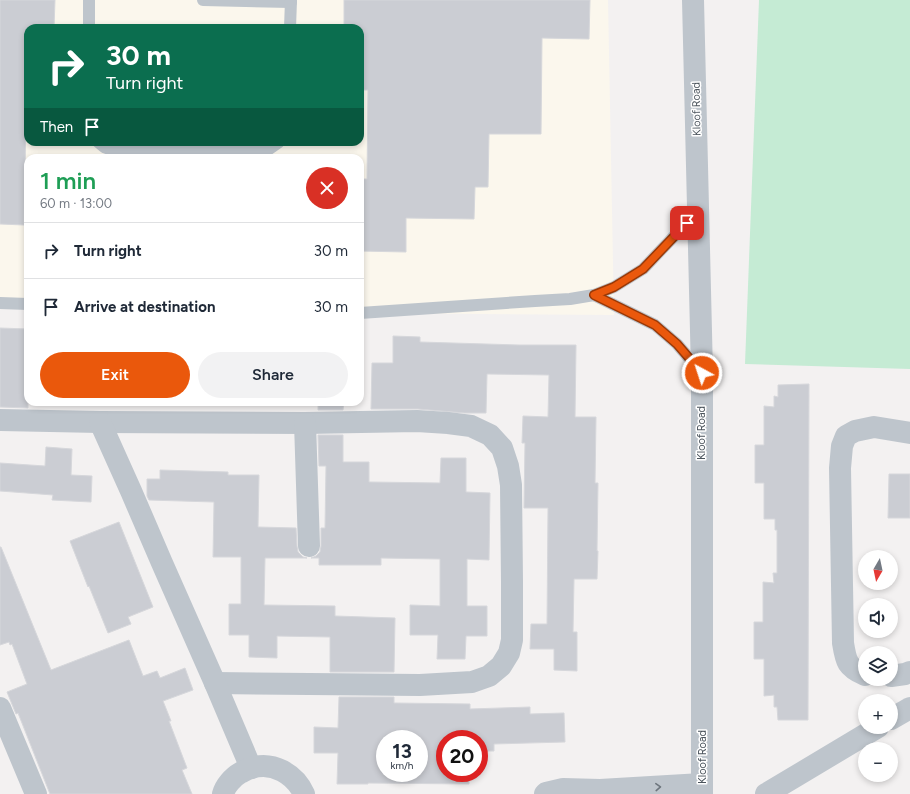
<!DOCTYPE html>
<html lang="en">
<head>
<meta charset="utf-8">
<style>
	body { margin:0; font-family:Figtree,sans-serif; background:#f2f2f3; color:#1f2937; height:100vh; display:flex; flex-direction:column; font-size:15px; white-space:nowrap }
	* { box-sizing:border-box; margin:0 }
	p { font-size:13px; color:#747a83 }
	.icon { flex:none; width:22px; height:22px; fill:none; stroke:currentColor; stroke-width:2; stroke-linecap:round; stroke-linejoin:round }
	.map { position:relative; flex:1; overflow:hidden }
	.drawer { position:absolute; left:24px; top:154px; width:340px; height:252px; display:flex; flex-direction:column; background:#fff; border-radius:12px; box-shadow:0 2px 6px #0003 }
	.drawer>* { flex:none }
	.banner { position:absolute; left:24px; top:24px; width:340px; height:122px; border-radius:12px; box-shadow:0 2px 6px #0003; background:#0b6e4f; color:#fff; overflow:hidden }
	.needle { width:26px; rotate:189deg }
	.controls { position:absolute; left:858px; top:550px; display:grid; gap:8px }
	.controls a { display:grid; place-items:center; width:40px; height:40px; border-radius:50%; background:#fff; box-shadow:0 2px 6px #0003; font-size:20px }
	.speed { position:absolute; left:376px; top:730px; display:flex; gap:8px; font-size:20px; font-weight:700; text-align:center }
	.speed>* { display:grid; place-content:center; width:52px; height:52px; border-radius:50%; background:#fff; box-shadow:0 2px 6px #0003; line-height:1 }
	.speed small { font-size:10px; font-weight:400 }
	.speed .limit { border:6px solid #d22; background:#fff; color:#111 }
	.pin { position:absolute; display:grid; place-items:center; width:34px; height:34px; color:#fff; margin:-17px; border-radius:8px; box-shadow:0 2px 6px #0006 }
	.me { position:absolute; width:44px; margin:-22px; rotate:320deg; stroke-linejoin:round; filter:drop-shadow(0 0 3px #0008) }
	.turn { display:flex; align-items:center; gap:14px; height:84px; padding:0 16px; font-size:18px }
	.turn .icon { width:52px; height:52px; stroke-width:2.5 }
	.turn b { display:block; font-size:28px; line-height:34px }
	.then { display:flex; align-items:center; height:38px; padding:0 16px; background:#0003; gap:8px; font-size:15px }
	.round { display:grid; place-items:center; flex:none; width:42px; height:42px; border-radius:21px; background:#f2f2f3 }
	.summary { display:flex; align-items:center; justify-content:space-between; height:68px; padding:0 16px }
	h1 { font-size:24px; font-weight:600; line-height:30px; color:#1e9e55 }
	.button { display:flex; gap:8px; margin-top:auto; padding:8px 16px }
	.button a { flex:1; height:46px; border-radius:24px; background:#ea580c; color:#fff; font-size:16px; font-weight:600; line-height:46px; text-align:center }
	.button a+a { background:#f2f2f3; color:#1f2937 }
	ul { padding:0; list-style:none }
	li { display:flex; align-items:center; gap:12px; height:56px; padding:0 16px; border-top:1px solid #e0e1e3 }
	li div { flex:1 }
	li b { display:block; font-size:15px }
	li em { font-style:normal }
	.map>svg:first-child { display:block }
	.commercial { fill:#fbf7ed; fill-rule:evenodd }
	.green { fill:#c5ebd4 }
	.building { fill:#cbcdd3; stroke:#d6d7db; fill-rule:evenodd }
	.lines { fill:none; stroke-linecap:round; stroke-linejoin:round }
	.service { stroke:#bec5cc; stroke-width:12 }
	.minor { stroke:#bec5cc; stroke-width:22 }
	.tertiary { stroke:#bec5cc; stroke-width:22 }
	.oneway { stroke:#6e767e }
	.route-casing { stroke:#983908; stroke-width:10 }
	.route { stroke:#ea580c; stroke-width:7 }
	.labels { text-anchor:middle; stroke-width:3; stroke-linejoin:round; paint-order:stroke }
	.street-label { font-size:11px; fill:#4b545c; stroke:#fff }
</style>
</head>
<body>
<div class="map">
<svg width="910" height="794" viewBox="0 0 910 794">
	<rect width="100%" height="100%" fill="#f3f1f1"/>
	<path class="commercial" d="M0,0H608L614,315L360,313V158H28V309H0ZM28,28H360V142H28Z"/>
	<path class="green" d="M759,0H910V369L745,364Z"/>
	<g class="building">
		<path d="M0,0H55L54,28H28V115H26L24,225L0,224Z"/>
		<path d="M344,0H590L589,39L542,38L541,134H489L488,187H475L474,219L406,218V252L360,251V179H367L368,90H360V28H344Z"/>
		<path d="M0,328L28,329V408L0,407Z"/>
		<path d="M393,336L420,337V342L519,345H576L575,417H596L595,483H598L597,551H598L597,579H574L573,632H577V671L554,670V649H530L531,624H547L548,508H524L525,443H522L523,416L548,417L549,375L487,374L486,413H465L418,409H371L372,363H393Z"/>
		<path d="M809,384L808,720H778L777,707H774V695L764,696V659H754V622H763V582L774,583L773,573H777V530H775V519H764V483H755V445H764V406L774,407V396L778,397V385Z"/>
		<path d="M318,402H344L343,410H318Z"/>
		<path d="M318,435H343V462H369V482L440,483L441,458H466V492L490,493L489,560L467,559V606H487V636H466L465,659H437L438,635H410V605L440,606V559L381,558V565H319V558H311L316,556L320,552L321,546V528H325L326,466H319Z"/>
		<path d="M46,447L72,449L71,475L92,476L91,502L52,500L53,495L0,491V463L45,466Z"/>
		<path d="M160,470L228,472V475H259L258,527L296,528L297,546L298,552L303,557L307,558H265L264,605L335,606V616L395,618L394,672H330V637L277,636V658L249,657V635H229V604H241V557H213L214,502L149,500L147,496V479H160Z"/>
		<path d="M889,474H910V518H888Z"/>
		<path d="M119,522L153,607L128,617L131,624L108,633L89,586L88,587L70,541Z"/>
		<path d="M0,547H1L51,670L129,640L143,676L157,671L160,678L185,668L193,690L163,701L171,721H169L187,768L182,770L192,794H50L18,713L16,714L7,692L27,684L12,644L10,645L9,642L0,645Z"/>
		<path d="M339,697H394V703L470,704V709L530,707V714L564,713L565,742L494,744V751H479V739H445V773H469V784L368,783V784H337L338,753H314V727L338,728ZM385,739H419V773H385Z"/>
	</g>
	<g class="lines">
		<g class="service">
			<path d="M203,0L291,2"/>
			<path d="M89,28V0"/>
			<path d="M290,28L291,0"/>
			<path d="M98,142L104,147L118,152H253L269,149L279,142"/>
			<path d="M594,295L655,325L677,344L701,372"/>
			<path d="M0,303L28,304"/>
			<path d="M360,313L535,301L570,299L594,295L614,287L643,269L698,211"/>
		</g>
		<g class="minor">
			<path d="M0,420L100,422L305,423L417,421L448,423L471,426L490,435L502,448L508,466L511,485L512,581V640L509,653L501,666L489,676L472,682L420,685L215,683"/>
			<path d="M100,422L131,491L162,563L215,683L251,768"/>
			<path d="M305,423L309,546"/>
			<path d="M865,675C847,667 846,662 843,643L840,468L842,446L846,436L855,431L874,427L910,433"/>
			<path d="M891,676L905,674L910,672"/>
			<path d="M0,708L36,794"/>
			<path d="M891,719L910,708"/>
			<path d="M223,794C225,786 233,777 240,773C244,771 247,769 251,768C273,761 295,774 304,794"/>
			<path d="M545,794L546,793L563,789L600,790L702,784"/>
			<path d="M766,794L878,727"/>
		</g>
		<path class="tertiary" d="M693,0L702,373V794"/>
	</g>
	<defs><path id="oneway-chevron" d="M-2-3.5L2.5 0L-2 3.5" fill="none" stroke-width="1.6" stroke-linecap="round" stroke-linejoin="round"/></defs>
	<use class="oneway" href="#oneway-chevron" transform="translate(658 787) rotate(-3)"/>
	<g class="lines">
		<defs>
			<path id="route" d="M687,223L643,269L614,287L594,295L655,325L677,344L702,373"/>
		</defs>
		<use href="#route" class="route-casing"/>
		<use href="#route" class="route"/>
	</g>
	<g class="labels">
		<g class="street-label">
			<text transform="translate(696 109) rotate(-91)" y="4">Kloof Road</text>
			<text transform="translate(701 433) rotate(-90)" y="4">Kloof Road</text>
			<text transform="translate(702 757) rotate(-90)" y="4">Kloof Road</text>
		</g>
	</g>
</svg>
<div class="controls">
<a><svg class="needle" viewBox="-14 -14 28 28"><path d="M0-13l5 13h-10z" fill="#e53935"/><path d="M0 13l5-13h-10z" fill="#747a83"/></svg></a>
<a><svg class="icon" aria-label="sound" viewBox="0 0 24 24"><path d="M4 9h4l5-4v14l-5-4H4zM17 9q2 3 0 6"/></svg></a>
<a><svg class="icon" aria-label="layers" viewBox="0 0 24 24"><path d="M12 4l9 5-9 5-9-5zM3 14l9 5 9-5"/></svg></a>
<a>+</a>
<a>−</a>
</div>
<div class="speed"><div>13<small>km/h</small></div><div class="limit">20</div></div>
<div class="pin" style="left:687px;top:223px;background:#d93025"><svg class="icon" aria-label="arrive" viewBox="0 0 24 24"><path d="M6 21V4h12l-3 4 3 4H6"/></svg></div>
<svg class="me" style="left:702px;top:373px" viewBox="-20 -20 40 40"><circle r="17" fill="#ea580c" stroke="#fff" stroke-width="3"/><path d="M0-11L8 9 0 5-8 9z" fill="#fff"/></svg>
<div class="banner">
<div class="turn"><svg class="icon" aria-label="right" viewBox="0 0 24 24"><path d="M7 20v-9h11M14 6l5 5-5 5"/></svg><div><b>30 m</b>Turn right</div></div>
<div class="then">Then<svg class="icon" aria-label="arrive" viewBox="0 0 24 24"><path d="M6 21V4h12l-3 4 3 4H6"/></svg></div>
</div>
<section class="drawer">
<div class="summary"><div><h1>1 min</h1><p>60 m · 13:00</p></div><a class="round" style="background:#d93025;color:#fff"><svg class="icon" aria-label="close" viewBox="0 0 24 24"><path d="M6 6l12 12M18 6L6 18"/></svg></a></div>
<ul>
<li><svg class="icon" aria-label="right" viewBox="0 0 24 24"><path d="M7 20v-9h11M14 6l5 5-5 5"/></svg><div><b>Turn right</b></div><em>30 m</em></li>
<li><svg class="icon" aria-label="arrive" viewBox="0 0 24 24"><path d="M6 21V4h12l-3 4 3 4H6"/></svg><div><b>Arrive at destination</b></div><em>30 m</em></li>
</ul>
<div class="button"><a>Exit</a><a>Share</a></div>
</section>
</div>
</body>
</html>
